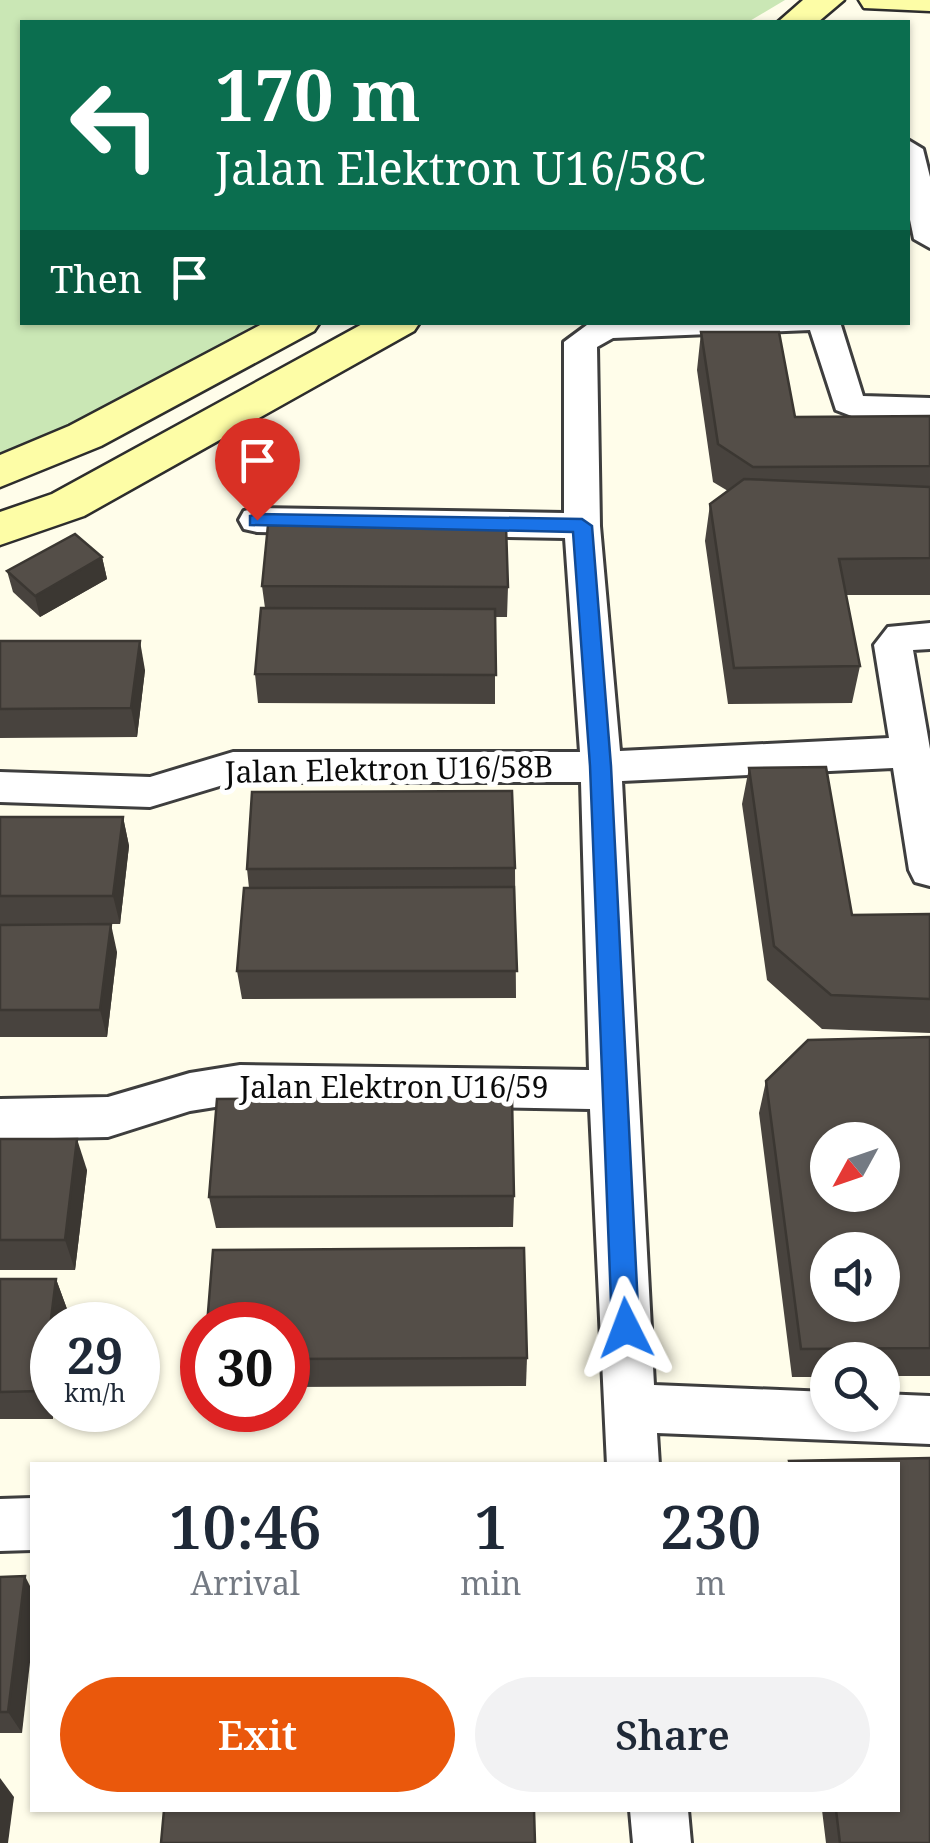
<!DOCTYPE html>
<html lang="en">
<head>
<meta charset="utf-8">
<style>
	body { margin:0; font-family:"Noto Serif",serif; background:#f2f2f3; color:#1f2937; height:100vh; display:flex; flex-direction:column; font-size:38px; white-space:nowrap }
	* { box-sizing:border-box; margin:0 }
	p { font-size:32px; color:#747a83 }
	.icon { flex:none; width:55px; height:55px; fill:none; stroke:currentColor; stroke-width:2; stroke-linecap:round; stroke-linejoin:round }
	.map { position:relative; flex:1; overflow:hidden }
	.drawer { position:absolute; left:30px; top:1462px; width:870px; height:350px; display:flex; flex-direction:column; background:#fff; border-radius:0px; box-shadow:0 2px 8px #0004 }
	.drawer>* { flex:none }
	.hud { position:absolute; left:20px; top:20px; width:890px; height:305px; border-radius:0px; box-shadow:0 2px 8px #0004; background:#0b6e4f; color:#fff; overflow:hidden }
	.needle { width:65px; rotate:230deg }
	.buttons { position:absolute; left:810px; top:1122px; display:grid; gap:20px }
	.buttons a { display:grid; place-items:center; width:90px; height:90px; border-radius:50%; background:#fff; box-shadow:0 2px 8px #0004; font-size:50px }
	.speed { position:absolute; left:30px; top:1302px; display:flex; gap:20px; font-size:50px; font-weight:700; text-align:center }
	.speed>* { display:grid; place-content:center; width:130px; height:130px; border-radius:50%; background:#fff; box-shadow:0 2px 8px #0004; line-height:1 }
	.speed small { font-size:25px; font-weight:400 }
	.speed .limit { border:15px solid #d22; background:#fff; color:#111 }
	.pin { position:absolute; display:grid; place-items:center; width:85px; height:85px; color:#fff; margin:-102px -42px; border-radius:50% 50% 50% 0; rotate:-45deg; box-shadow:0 0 10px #0007 }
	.pin .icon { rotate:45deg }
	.me { position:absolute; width:110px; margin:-55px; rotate:357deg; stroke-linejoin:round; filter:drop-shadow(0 0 8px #0008) }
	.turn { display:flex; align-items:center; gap:35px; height:210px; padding:0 30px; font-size:45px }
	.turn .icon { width:130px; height:130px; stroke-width:2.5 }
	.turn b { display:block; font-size:70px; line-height:85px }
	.then { display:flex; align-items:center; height:95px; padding:0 30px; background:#0003; gap:20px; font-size:38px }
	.eta { display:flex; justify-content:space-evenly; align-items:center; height:170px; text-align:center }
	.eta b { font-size:60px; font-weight:600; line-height:70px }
	.button { display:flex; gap:20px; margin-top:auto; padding:20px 30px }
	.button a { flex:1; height:115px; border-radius:60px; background:#ea580c; color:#fff; font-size:40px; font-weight:600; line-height:115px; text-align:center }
	.button a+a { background:#f2f2f3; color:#1f2937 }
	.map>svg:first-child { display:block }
	.green { fill:#cae7b5 }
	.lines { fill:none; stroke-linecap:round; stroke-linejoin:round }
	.street-casing { stroke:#3e3e3e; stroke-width:6 }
	.secondary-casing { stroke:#2d2d2d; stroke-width:5 }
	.street { fill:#fff; fill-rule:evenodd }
	.secondary { fill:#fdfda6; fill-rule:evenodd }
	.wall { fill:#48433e }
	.shaded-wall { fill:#3b3732 }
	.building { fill:#544e48; stroke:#3b3732; stroke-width:2.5; fill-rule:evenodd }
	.route { fill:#1a73e8; stroke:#114b97; stroke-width:2.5 }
	.labels { text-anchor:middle; stroke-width:10; stroke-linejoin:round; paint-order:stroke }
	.street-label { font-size:30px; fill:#0b0b0b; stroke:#fff }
</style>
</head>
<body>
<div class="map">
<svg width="930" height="1843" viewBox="0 0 930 1843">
	<rect width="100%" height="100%" fill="#fffdea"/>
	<path class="green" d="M0,0H785L748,22H22V322L263,323L52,436L0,457Z"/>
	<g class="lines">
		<defs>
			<g id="street">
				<path d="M908,140L923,149L930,177V248L914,239L908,210Z"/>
				<path d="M591,322H840L863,396L930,398V420H862L836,410L810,330L613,338L597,347L600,526L620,751L889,738L874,645L888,627L930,623V649L913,650L930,749V886L915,882L909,870L893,768L622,781L654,1385L828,1392V1415H882V1394L930,1396V1444L657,1433L659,1465H607L590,1109L240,1103L190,1111L108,1137L0,1139V1099L108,1097L190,1073L240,1065L589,1070L581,782H233L150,807L0,802V772L150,777L233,752H580L565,538L257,532L244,529L239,520L244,511L257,508L564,513V342Z"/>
				<path d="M32,1498V1550L0,1551V1499Z"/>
				<path d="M630,1810H688L691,1843H633Z"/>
			</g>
			<g id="secondary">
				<path d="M803,0H844L818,22H778Z"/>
				<path d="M859,0H930V11L864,8Z"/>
				<path d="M266,322H320L314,331L101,446L0,487V455L69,426Z"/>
				<path d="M366,322H420L414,331L84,516L0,545V512L52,494Z"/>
			</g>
		</defs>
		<use href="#street" class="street-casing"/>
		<use href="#secondary" class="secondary-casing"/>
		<use href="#street" class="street"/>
		<use href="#secondary" class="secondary"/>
	</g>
	<g class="wall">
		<path d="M701,332L795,417L930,416V595H846L860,666L852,703L728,704L705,541L710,504L728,491L713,482L697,370Z"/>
		<path d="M102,557L107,579L40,617L13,592L7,571Z"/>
		<path d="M262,586L508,587L507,617H495V704L258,703L255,674L265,608Z"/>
		<path d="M0,641L145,670L137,737L0,738Z"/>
		<path d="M749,768L852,915L930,914V1033L822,1029L767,980L742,804Z"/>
		<path d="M0,817H123L129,846L120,924H0Z"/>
		<path d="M515,868L516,998L242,999L237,971L249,888L247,869Z"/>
		<path d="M0,925L117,952L107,1037H0Z"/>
		<path d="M930,1037V1376H882V1360H828V1377H792L759,1113L766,1081Z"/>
		<path d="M0,1139L87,1170L75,1270H0Z"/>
		<path d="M514,1196L513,1227L216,1228L209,1197Z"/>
		<path d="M0,1279H56L67,1309L65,1325H52L53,1419H0Z"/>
		<path d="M288,1325L527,1358L526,1386L288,1387Z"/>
		<path d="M930,1458V1843H826L822,1810H898V1465H788L789,1461Z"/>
		<path d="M0,1577L22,1733H0Z"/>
	</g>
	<g class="shaded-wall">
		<path d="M102,557L107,579L40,617L35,596Z"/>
		<path d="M140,641L145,670L137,737L131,708Z"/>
		<path d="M123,817L129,846L120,924L113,896Z"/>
		<path d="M111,924L117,952L107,1037L100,1010Z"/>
		<path d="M77,1139L87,1170L75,1270L65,1240Z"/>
		<path d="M56,1279L67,1309L65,1325H52L53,1419L42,1391Z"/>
		<path d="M25,1576L32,1590V1645L22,1733L8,1712Z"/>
		<path d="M0,1778L14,1797L8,1843H0Z"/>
	</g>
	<g class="building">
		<path d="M701,332H779L795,417L930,416V466L753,467L718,444Z"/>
		<path d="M744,479L930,487V558L839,559L860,666L734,668L710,504Z"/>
		<path d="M268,525L506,526L508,587L262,586Z"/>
		<path d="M75,534L102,557L35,596L7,571Z"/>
		<path d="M261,608L495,609L496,675L255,674Z"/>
		<path d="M0,641H140L131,708L0,709Z"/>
		<path d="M826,767L852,915L930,914V999L831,995L774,946L749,768Z"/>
		<path d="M512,791L515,868L247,869L252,792Z"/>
		<path d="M0,817H123L113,896H0Z"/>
		<path d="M514,887L517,971H237L244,888Z"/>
		<path d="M111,924L100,1010H0V925Z"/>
		<path d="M930,1037V1348L801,1349L766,1081L808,1040ZM828,1140H882V1195H828ZM828,1250H882V1305H828Z"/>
		<path d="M512,1097L514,1196L209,1197L217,1099Z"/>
		<path d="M0,1139H77L65,1240H0Z"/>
		<path d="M524,1248L527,1358L288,1359V1325H207L213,1250Z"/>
		<path d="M0,1279H56L42,1391L0,1392Z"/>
		<path d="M930,1458V1843H840L836,1810H898V1465H790L789,1461Z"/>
		<path d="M25,1576L8,1712H0V1577Z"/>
		<path d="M164,1810H534L535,1843H161Z"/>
	</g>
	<path class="route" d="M257,514L582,519L592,526L611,766L639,1328L635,1337L626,1341L616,1337L612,1328L590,766L573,532L250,525V516Z"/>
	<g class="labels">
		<g class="street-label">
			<text transform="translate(389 770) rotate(-1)" y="10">Jalan Elektron U16/58B</text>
			<text x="394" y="1098">Jalan Elektron U16/59</text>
		</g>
	</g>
</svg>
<div class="buttons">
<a><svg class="needle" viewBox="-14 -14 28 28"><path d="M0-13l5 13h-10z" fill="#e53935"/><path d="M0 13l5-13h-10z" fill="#747a83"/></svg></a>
<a><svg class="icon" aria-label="sound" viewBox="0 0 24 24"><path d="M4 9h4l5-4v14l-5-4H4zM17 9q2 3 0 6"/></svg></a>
<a><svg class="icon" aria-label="search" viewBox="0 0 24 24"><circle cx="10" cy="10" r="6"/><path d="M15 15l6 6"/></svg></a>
</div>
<div class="speed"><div>29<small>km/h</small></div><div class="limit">30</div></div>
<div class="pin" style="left:257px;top:520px;background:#d93025"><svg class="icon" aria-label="arrive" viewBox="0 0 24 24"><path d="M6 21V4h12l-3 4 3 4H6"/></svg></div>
<svg class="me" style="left:626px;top:1328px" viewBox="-20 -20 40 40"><path d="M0-17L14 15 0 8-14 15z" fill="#1a73e8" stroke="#fff" stroke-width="4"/></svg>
<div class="hud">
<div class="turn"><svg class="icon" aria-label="left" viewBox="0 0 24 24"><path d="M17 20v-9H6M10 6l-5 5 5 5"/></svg><div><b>170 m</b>Jalan Elektron U16/58C</div></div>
<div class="then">Then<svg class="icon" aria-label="arrive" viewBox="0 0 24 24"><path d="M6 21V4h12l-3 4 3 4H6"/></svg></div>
</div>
<section class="drawer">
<div class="eta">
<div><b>10:46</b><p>Arrival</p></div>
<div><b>1</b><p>min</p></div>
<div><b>230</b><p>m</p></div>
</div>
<div class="button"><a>Exit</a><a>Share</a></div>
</section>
</div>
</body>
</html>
